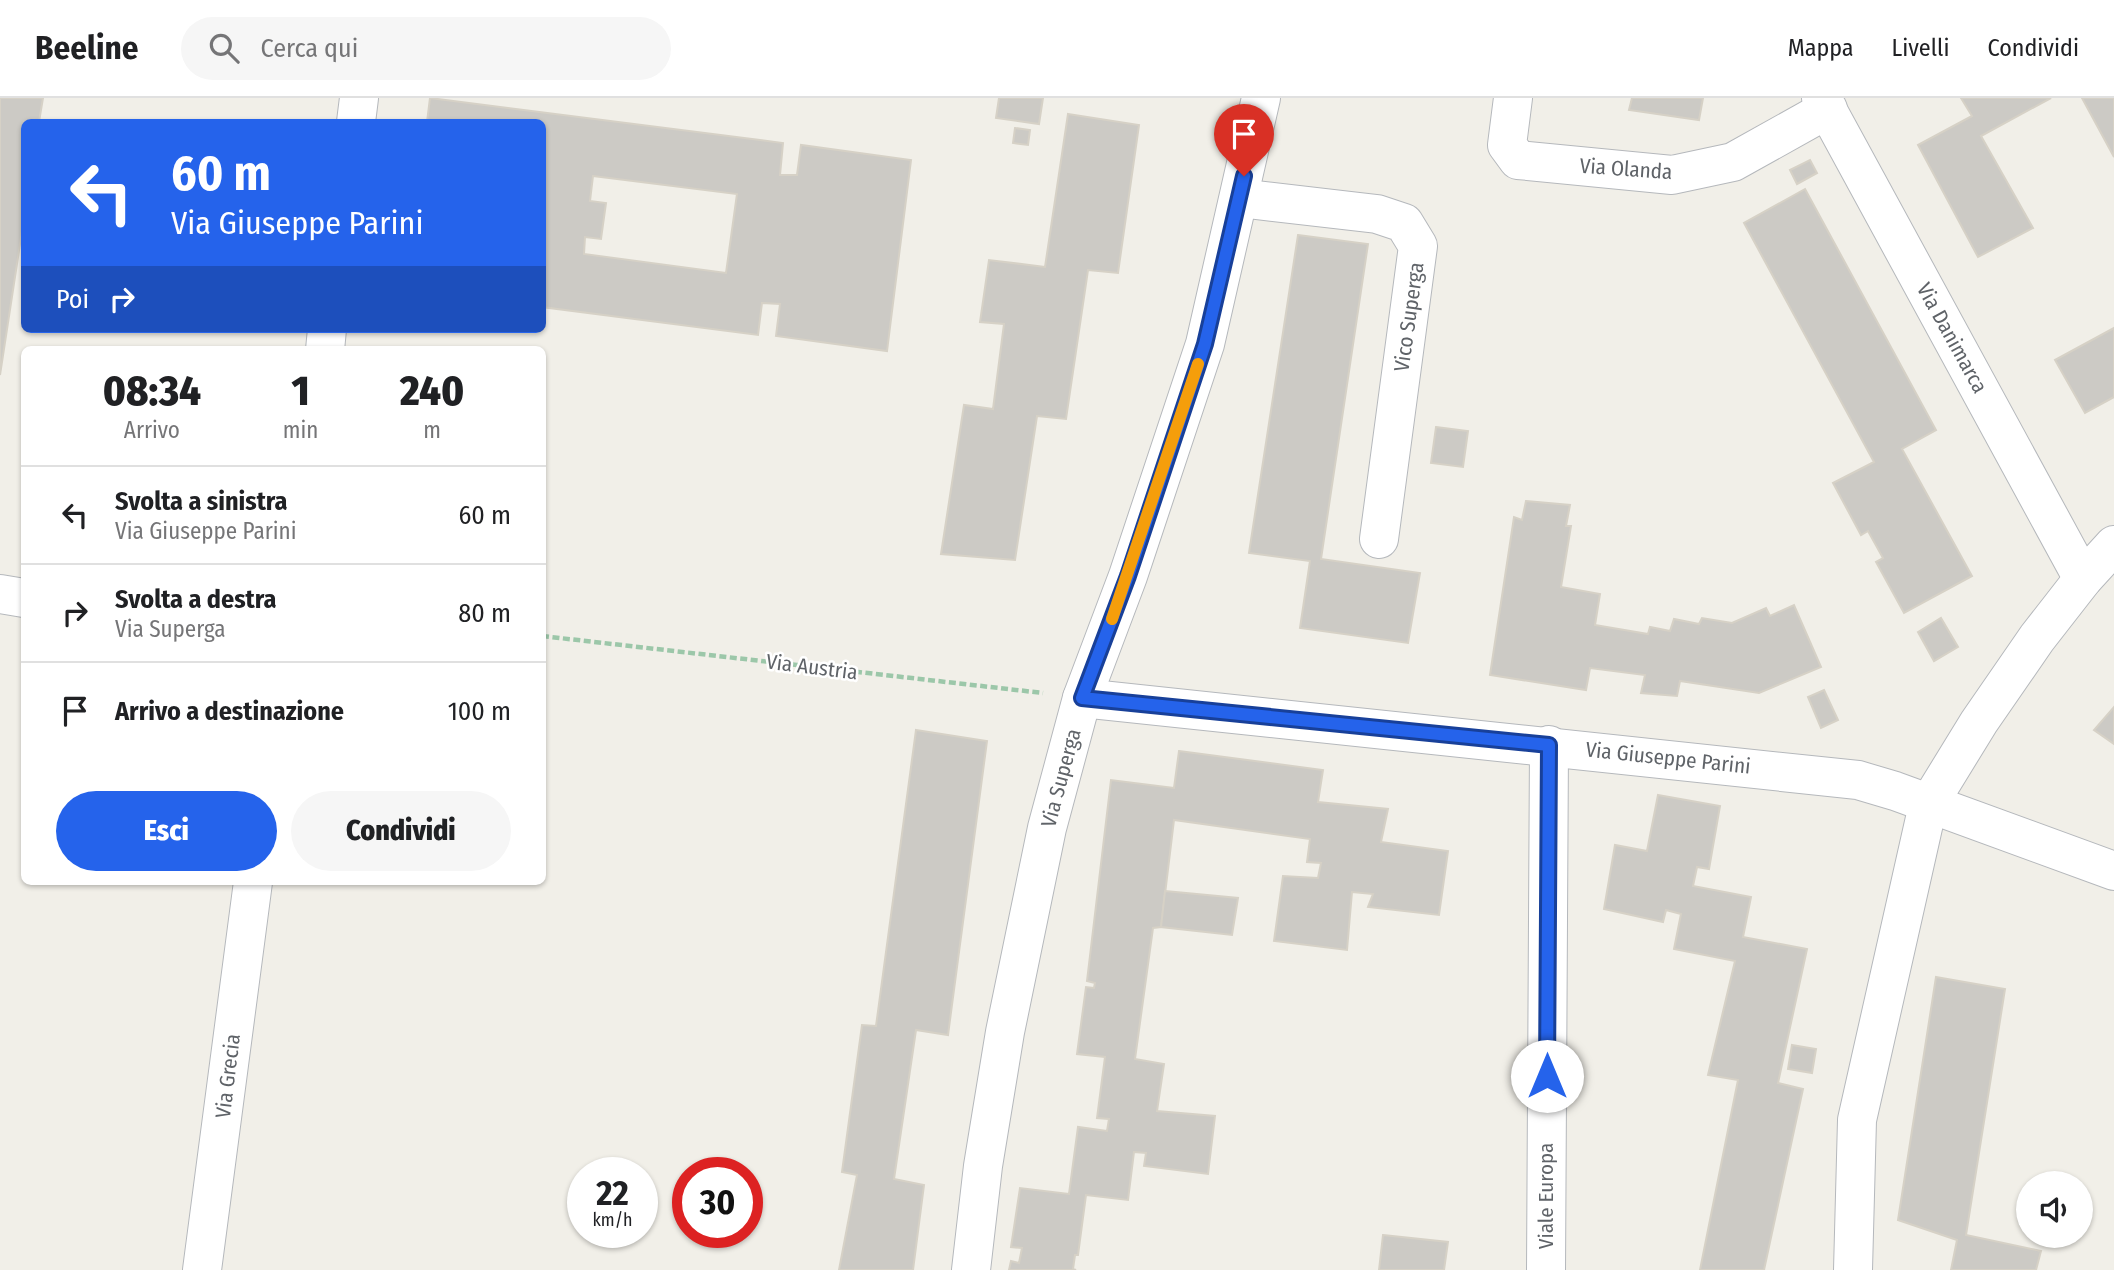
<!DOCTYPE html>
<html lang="it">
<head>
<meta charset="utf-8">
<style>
	body { margin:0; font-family:"Fira Sans Condensed",sans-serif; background:#f6f6f6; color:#202124; height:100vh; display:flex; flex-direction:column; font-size:26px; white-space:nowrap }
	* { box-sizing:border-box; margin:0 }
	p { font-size:23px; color:#757577 }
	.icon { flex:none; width:38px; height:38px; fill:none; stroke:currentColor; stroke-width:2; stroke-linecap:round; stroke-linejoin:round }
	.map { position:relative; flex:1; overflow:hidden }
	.side { position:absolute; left:21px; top:248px; width:525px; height:539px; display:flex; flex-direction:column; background:#fff; border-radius:10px; box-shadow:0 2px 5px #0004 }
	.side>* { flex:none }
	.hud { position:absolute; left:21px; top:21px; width:525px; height:214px; border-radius:10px; box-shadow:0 2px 5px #0004; background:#2563eb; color:#fff; overflow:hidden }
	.fabs { position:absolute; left:2016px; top:1073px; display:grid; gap:14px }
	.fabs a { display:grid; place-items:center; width:77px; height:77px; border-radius:50%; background:#fff; box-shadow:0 2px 5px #0004; font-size:35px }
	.speed { position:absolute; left:567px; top:1059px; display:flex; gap:14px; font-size:35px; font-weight:700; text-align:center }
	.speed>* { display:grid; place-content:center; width:91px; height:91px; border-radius:50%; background:#fff; box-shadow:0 2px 5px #0004; line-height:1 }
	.speed small { font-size:18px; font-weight:400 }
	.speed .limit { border:10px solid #d22; background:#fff; color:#111 }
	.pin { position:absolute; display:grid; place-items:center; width:60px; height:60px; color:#fff; margin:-72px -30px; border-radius:50% 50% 50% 0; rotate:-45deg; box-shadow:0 0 7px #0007 }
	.pin .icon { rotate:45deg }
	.me { position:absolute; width:77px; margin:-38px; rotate:0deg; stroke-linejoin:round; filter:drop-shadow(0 0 5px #0008) }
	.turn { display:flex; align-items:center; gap:24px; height:147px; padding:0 35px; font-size:32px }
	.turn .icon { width:91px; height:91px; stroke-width:2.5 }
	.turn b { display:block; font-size:49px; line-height:60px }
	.then { display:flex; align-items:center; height:66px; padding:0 35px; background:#0003; gap:14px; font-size:26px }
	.eta { display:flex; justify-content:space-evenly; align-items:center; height:119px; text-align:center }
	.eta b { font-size:42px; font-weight:800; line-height:49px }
	.cta { display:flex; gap:14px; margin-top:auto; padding:14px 35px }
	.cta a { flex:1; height:80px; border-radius:42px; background:#2563eb; color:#fff; font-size:28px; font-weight:800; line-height:80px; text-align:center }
	.cta a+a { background:#f6f6f6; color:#202124 }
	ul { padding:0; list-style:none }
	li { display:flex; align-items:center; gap:21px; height:98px; padding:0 35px; border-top:2px solid #e0e0e0 }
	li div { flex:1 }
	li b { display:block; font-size:26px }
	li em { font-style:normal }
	header { display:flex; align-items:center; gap:42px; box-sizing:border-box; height:98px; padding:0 35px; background:#fff; border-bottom:2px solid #e0e0e0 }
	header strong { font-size:33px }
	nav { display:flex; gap:38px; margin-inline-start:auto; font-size:24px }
	.search { width:490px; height:63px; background:#f6f6f6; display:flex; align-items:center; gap:18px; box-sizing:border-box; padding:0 24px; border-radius:38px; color:#757577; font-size:26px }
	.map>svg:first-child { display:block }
	.building { fill:#cccac5; stroke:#d6d1c6; stroke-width:2; fill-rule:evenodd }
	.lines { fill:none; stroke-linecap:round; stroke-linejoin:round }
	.minor-casing { stroke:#b5b8bc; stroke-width:40 }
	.tertiary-casing { stroke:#b5b8bc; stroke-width:40 }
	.path { stroke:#9cc7a9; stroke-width:4.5; stroke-dasharray:7 3.5; stroke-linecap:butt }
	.minor { stroke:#fff; stroke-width:38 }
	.tertiary { stroke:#fff; stroke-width:38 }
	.route-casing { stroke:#184099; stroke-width:18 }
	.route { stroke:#2563eb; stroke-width:12 }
	.slow { stroke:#f59e0b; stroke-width:12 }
	.labels { text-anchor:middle; stroke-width:5; stroke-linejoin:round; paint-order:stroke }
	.street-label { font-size:21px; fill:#5f6368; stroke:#fff }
</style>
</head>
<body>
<header>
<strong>Beeline</strong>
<div class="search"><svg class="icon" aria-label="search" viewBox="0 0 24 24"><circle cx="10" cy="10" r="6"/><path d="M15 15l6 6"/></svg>Cerca qui</div>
<nav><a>Mappa</a><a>Livelli</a><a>Condividi</a></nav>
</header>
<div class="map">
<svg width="2114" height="1172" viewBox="0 0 2114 1172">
	<rect width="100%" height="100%" fill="#f1efe8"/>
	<g class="building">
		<path d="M0,0H43L39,24H24V120L0,277Z"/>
		<path d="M430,0L783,45L780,77H797L801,47L911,62L887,253L776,238L780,206L762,205L758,237L542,209V24H427ZM593,78L737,96L726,175L584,156L585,139L601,141L606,105L590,103Z"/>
		<path d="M999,0H1043L1039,26L996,20Z"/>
		<path d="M1632,0H1703L1699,22L1629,12Z"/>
		<path d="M1961,0H2051L1981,38L2033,130L1978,159L1918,47L1972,18Z"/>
		<path d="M2082,0H2114V59Z"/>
		<path d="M1068,16L1139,27L1118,175L1088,172L1066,321L1037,318L1015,462L941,456L964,307L993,311L1004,226L980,224L989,162L1045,169Z"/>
		<path d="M1015,30L1030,32L1028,47L1013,45Z"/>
		<path d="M1810,62L1817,75L1797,86L1790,72Z"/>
		<path d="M1805,91L1936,332L1902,351L1972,478L1904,515L1876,464L1883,460L1868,433L1861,437L1833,385L1874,364L1744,125Z"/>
		<path d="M1298,137L1368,146L1321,461L1420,475L1408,545L1300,530L1310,463L1249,455Z"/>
		<path d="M2114,230V299L2085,315L2055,262Z"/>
		<path d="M1436,329L1468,333L1463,369L1431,365Z"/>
		<path d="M1526,403L1570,407L1566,428H1571L1561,489L1600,496L1595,527L1648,536L1650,529L1670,533L1674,521L1699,526L1702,520L1732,525L1766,510L1770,518L1794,507L1821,569L1759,595L1680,583L1677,598L1641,595L1645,577L1590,570L1586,592L1490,577L1514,419L1522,422Z"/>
		<path d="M1941,520L1958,549L1934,563L1918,534Z"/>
		<path d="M1824,592L1838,622L1821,630L1808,599Z"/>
		<path d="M2114,609V646L2094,632Z"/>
		<path d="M916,632L987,643L948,937L916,932L894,1081L924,1087L913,1172H839L857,1077L842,1074L862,927L876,928Z"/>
		<path d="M1179,653L1323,672L1318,704L1388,711L1381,744L1448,753L1439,817L1368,809L1373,796L1352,794L1347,852L1274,843L1283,778L1318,780L1321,765L1307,764L1310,741L1174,722L1161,829L1153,830L1135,961L1164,966L1157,1013L1215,1018L1208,1076L1144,1068L1146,1055L1134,1054L1128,1102L1086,1097L1078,1157H1075L1073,1171L1076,1172H1009L1011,1163L1019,1165L1022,1150L1011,1149L1020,1090L1069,1096L1078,1029L1107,1033L1109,1021L1097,1020L1105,959L1077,956L1086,889L1094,890L1095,885L1087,883L1111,682L1174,690Z"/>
		<path d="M1658,697L1720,708L1709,771L1697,769L1693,788L1751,799L1743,839L1807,851L1778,985L1803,991L1764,1172H1700L1738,982L1708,977L1735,863L1674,851L1681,816L1666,812L1663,824L1604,811L1615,747L1647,753Z"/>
		<path d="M1165,793L1238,800L1232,837L1161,829Z"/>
		<path d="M1936,879L2005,891L1966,1137L2041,1153L2036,1172H1951L1957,1142L1898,1122Z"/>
		<path d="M1792,947L1816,951L1812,975L1788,971Z"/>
		<path d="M1383,1137L1448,1144L1444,1172H1379Z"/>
	</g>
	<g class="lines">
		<defs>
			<g id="minor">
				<path d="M1513,0L1507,47L1518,62L1672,77L1733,64L1828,11"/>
				<path d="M1821,0L2083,481"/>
				<path d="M356,24L359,0"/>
				<path d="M1239,100L1377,116L1404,125L1418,148L1379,441"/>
				<path d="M325,252L327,231"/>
				<path d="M0,496L24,500"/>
				<path d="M1082,600L1858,682L1895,693L2114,773"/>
				<path d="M202,1172L253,784"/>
				<path d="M1546,1172L1549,647"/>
				<path d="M1853,1172L1857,1022L1928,707L1979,624L2037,540L2083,481L2114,447"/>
			</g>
			<path id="tertiary" d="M971,1172L983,1068L1005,934L1047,730L1082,600L1128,478L1205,246L1261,0"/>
		</defs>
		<use href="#minor" class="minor-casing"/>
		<use href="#tertiary" class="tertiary-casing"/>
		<path class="path" d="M542,538L1043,595"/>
		<use href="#minor" class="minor"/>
		<use href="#tertiary" class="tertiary"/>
	</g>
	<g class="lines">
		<defs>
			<path id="route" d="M1244,78L1205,246L1128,478L1082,600L1549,647L1547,978"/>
		</defs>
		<use href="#route" class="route-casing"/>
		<use href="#route" class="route"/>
		<path class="slow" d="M1112,521L1198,266"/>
	</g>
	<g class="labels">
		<g class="street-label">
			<text transform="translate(1626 71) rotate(4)" y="7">Via Olanda</text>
			<text transform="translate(1409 219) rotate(-82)" y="7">Vico Superga</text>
			<text transform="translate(1952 240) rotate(61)" y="7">Via Danimarca</text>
			<text transform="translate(812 569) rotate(7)" y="7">Via Austria</text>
			<text transform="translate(1668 660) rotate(6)" y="7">Via Giuseppe Parini</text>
			<text transform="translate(1061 680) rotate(-75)" y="7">Via Superga</text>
			<text transform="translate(228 978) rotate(-83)" y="7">Via Grecia</text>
			<text transform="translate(1546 1098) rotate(-90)" y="7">Viale Europa</text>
		</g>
	</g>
</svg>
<div class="fabs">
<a><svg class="icon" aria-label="sound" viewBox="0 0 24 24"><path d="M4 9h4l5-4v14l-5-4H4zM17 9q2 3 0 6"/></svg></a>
</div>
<div class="speed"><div>22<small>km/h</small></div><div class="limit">30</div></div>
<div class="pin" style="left:1244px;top:78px;background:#d93025"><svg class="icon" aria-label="arrive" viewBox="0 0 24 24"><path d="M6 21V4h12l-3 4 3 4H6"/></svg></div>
<svg class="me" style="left:1547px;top:978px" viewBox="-20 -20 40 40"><circle r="19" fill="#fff"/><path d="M0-13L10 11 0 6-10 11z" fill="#2563eb"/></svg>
<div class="hud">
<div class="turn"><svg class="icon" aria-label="left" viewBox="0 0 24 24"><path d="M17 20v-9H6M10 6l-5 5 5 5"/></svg><div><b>60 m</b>Via Giuseppe Parini</div></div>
<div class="then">Poi<svg class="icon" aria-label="right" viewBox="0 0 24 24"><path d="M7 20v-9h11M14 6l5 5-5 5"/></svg></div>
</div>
<section class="side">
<div class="eta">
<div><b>08:34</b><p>Arrivo</p></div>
<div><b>1</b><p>min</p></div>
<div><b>240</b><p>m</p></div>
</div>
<ul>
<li><svg class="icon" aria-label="left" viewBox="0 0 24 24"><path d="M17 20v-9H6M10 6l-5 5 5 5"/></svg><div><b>Svolta a sinistra</b><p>Via Giuseppe Parini</p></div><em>60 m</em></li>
<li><svg class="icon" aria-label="right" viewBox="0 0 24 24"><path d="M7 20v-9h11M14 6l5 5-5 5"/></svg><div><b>Svolta a destra</b><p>Via Superga</p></div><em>80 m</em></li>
<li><svg class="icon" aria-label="arrive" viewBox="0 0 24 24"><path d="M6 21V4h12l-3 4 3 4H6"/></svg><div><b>Arrivo a destinazione</b></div><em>100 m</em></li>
</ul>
<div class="cta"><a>Esci</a><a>Condividi</a></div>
</section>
</div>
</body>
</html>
